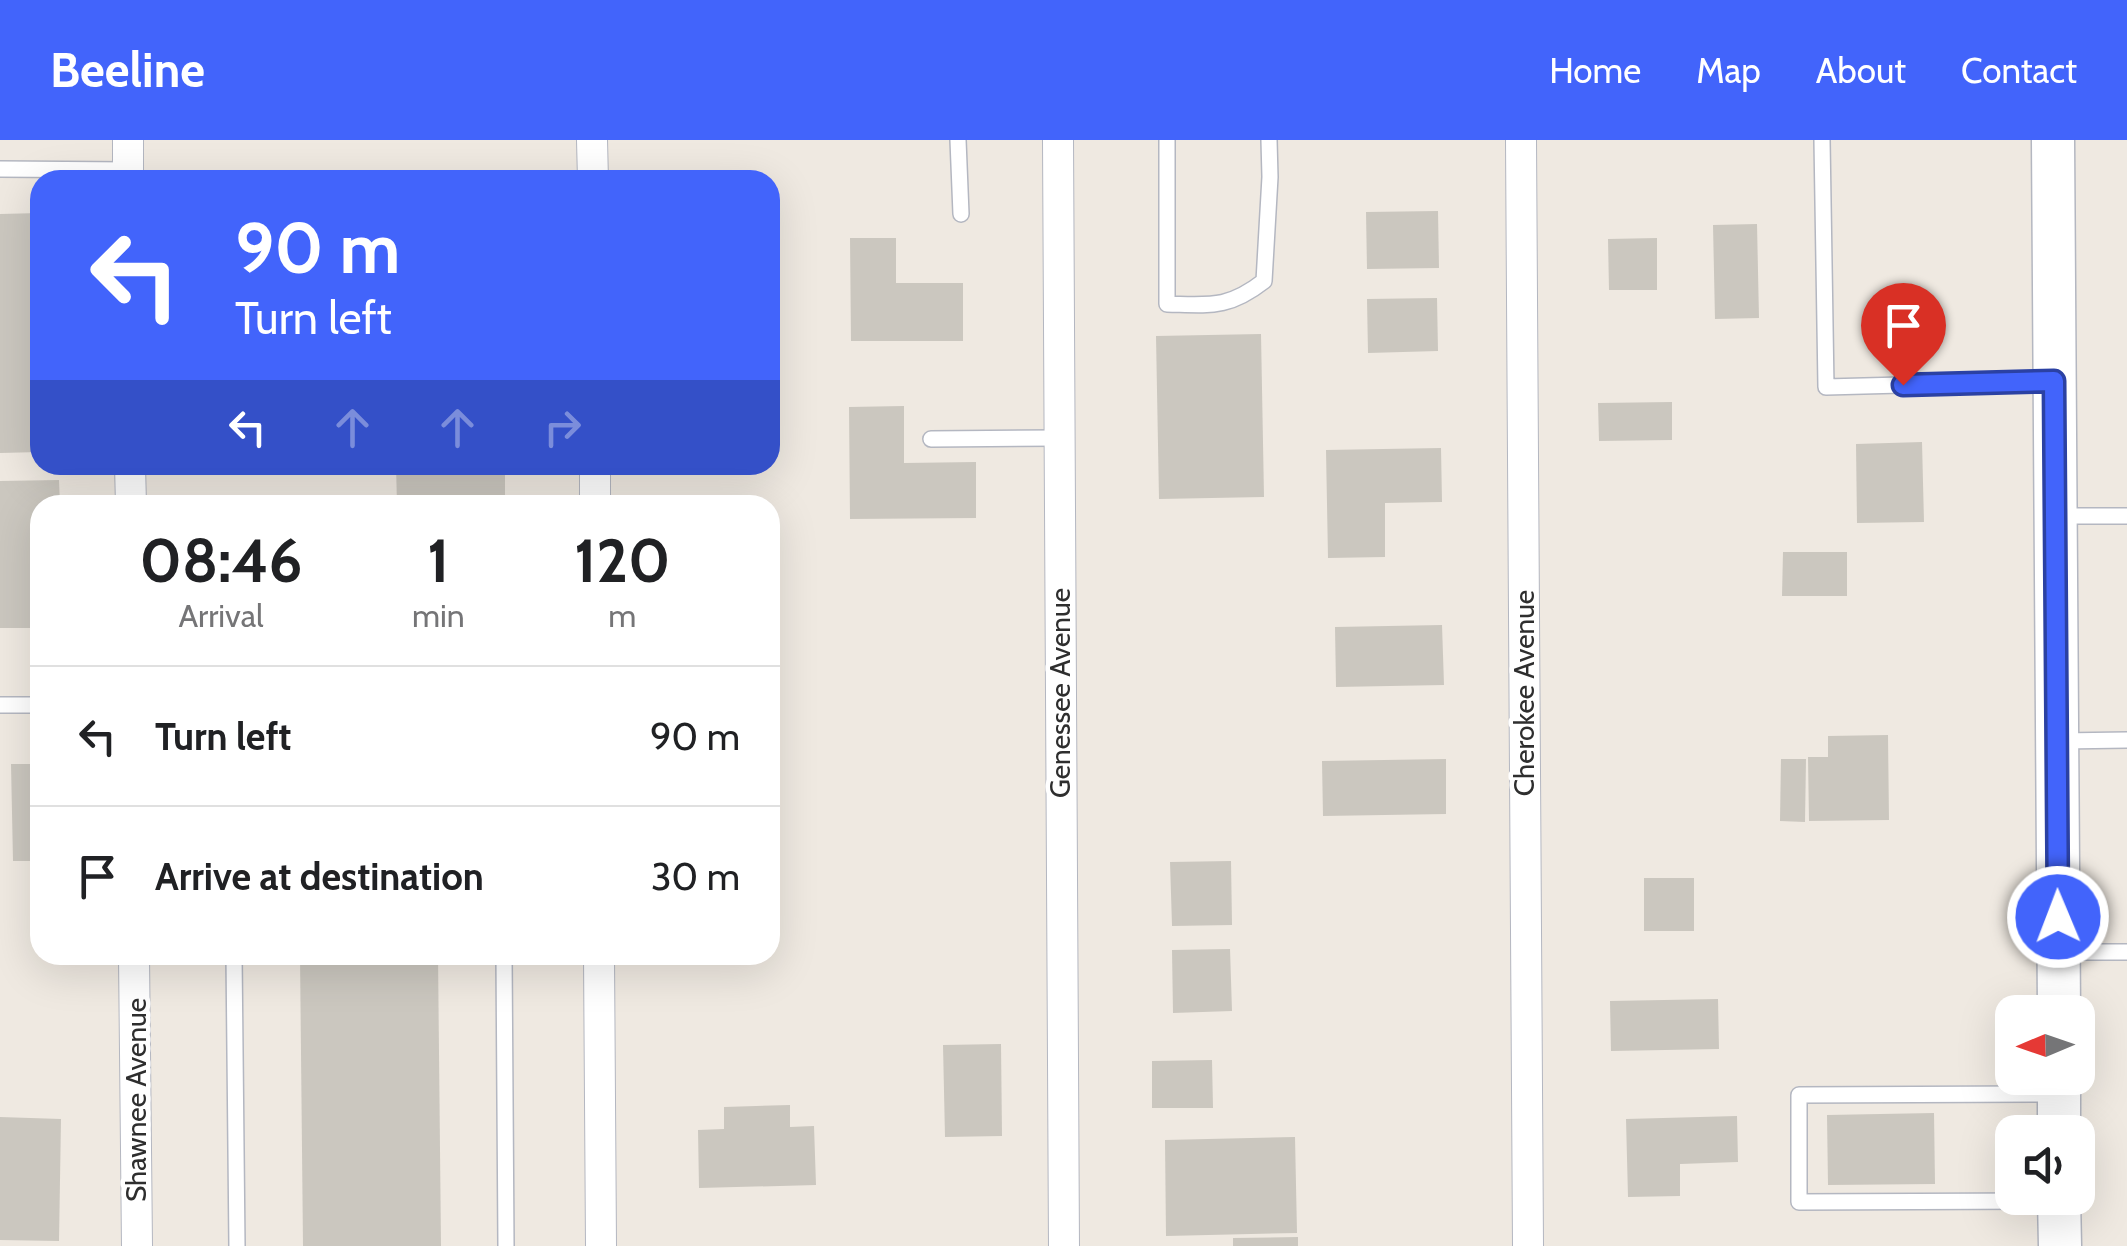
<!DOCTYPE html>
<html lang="en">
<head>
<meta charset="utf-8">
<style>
	body { margin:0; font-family:Cabin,sans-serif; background:#f6f6f6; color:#202124; height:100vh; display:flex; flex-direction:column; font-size:38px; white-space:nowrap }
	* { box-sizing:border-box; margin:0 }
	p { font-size:32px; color:#757577 }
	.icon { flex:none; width:55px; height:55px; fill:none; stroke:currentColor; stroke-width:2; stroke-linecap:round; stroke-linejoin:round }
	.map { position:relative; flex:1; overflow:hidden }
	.drawer { position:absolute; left:30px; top:355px; width:750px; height:470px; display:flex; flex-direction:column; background:#fff; border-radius:30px; box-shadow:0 10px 40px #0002 }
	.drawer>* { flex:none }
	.hud { position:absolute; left:30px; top:30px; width:750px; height:305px; border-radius:30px; box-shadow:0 10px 40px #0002; background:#4264fb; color:#fff; overflow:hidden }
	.needle { width:65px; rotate:268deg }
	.controls { position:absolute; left:1995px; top:855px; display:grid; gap:20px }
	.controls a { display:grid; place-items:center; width:100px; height:100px; border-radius:20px; background:#fff; box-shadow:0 10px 40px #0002; font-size:50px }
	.pin { position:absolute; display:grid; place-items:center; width:85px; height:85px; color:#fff; margin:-102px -42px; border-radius:50% 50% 50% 0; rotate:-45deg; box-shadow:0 0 10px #0007 }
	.pin .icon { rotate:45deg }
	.me { position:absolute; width:110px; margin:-55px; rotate:359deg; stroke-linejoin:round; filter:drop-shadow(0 0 8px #0008) }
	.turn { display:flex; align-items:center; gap:35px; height:210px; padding:0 40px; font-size:45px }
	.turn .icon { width:130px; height:130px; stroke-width:2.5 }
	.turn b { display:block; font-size:70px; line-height:85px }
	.lanes { display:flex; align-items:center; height:95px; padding:0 40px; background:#0003; justify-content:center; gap:50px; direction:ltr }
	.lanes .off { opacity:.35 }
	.eta { display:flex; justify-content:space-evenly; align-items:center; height:170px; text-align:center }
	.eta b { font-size:60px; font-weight:700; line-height:70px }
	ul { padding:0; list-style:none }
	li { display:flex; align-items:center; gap:30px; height:140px; padding:0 40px; border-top:2px solid #e0e0e0 }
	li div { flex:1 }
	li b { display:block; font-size:38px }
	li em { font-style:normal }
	header { display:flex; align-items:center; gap:60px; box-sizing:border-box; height:140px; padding:0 50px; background:#4264fb; color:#fff }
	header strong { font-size:48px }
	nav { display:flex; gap:55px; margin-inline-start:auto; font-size:35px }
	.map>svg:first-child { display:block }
	.building { fill:#cbc7bf }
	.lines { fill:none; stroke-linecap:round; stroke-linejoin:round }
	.lane-casing { stroke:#b4b7c1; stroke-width:18 }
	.street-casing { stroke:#b4b7c1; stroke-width:32 }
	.secondary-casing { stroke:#b4b7c1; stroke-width:45 }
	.lane { stroke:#fff; stroke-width:15 }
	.street { stroke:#fff; stroke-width:30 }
	.secondary { stroke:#fff; stroke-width:42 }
	.route-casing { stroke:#2b41a3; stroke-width:25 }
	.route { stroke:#4264fb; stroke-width:18 }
	.labels { text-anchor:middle; stroke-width:9; stroke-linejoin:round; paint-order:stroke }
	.street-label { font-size:28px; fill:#2e2e2e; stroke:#fff }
</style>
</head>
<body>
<header>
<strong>Beeline</strong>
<nav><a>Home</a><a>Map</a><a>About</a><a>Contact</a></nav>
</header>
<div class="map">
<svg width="2127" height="1106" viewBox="0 0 2127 1106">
	<rect width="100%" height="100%" fill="#efe9e1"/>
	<g class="building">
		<path d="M1438,71L1439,128L1367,129L1366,72Z"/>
		<path d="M40,73V312L0,313V74Z"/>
		<path d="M1757,84L1759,178L1715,179L1713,85Z"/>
		<path d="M850,98H896V143H963V201H851Z"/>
		<path d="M1657,98V150H1609L1608,99Z"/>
		<path d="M1437,158L1438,211L1368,213L1367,159Z"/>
		<path d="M1261,194L1264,357L1159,359L1156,196Z"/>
		<path d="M1672,262V300L1599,301L1598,263Z"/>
		<path d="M904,266V323L976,322V378L850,379L849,267Z"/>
		<path d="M1922,302L1924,382L1857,383L1856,304Z"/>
		<path d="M1441,308L1442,362L1385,363V417L1328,418L1326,310Z"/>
		<path d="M396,325H505V365H397Z"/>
		<path d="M59,340L60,365H40V488H0V341Z"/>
		<path d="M1783,412H1847V456H1782Z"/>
		<path d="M1442,485L1444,545L1336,547L1335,487Z"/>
		<path d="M1888,595L1889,680L1809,681L1808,617H1828V596Z"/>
		<path d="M1446,619V674L1323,676L1322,621Z"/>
		<path d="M1781,619H1806L1805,682L1780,681Z"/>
		<path d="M11,624H40V721H13Z"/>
		<path d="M1231,721L1232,785L1172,786L1170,722Z"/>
		<rect x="1644" y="738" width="50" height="53"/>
		<path d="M1230,809L1232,871L1173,873L1172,810Z"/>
		<path d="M300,815H438L441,1106H303Z"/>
		<path d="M1718,859L1719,909L1611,911L1610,861Z"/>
		<path d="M1001,904L1002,996L945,997L943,905Z"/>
		<path d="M1212,920L1213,968H1152V921Z"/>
		<path d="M790,965V987L814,986L816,1045L699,1048L698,990L724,989V967Z"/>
		<path d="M1934,973L1935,1044L1828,1045L1827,975Z"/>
		<path d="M1737,976L1738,1022L1680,1024V1056L1628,1057L1626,979Z"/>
		<path d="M0,977L61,979L59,1101L0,1100Z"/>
		<path d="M1295,997L1297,1093L1166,1096L1165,1000Z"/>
		<path d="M1298,1097V1106H1233V1098Z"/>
	</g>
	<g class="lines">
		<defs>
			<g id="lane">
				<path d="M958,0L961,74"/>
				<path d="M1167,0V164C1210,165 1228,169 1264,141L1270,37L1269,0"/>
				<path d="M1822,0L1826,247L2050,241"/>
				<path d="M0,29L128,30"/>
				<path d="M931,299L1058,298"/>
				<path d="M2059,376H2127"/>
				<path d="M0,565H40"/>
				<path d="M2061,601L2127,600"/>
				<path d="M2062,812H2127"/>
				<path d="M234,815L237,1106"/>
				<path d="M504,815L506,1106"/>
				<path d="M2055,954L1799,955V1062L2058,1061"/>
			</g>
			<g id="street">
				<path d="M128,0V40"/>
				<path d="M592,0L593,40"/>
				<path d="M1058,0L1064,1106"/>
				<path d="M1521,0L1528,1106"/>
				<path d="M130,325L131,365"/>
				<path d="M595,325V365"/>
				<path d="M134,815L137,1106"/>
				<path d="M599,815L601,1106"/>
			</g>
			<g id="secondary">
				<path d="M2053,0L2059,872"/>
				<path d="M2059,938V992"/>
				<path d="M2059,1058L2060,1106"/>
			</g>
		</defs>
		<use href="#lane" class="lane-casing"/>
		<use href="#street" class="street-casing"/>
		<use href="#secondary" class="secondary-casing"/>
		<use href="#lane" class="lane"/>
		<use href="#street" class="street"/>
		<use href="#secondary" class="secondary"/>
	</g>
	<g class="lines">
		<defs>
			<path id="route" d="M1903,245L2054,241L2058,777"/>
		</defs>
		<use href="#route" class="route-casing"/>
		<use href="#route" class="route"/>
	</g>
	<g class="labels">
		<g class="street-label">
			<text transform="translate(1060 553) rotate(-90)" y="10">Genessee Avenue</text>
			<text transform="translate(1524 553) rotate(-90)" y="10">Cherokee Avenue</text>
			<text transform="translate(136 960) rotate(-90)" y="10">Shawnee Avenue</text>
		</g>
	</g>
</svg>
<div class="controls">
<a><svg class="needle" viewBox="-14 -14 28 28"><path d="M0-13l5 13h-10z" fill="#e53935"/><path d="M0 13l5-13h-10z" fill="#757577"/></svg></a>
<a><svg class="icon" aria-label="sound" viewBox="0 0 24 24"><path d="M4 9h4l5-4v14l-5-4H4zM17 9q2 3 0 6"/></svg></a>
</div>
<div class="pin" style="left:1903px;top:245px;background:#d93025"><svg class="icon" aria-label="arrive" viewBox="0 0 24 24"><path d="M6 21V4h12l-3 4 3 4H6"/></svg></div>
<svg class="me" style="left:2058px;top:777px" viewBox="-20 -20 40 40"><circle r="17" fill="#4264fb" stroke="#fff" stroke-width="3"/><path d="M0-11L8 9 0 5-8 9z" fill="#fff"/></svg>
<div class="hud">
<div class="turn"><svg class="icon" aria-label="left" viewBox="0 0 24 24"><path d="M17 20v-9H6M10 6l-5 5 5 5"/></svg><div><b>90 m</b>Turn left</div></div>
<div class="lanes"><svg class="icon" aria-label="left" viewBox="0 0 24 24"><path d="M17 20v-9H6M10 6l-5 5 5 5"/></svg><svg class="icon off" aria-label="ahead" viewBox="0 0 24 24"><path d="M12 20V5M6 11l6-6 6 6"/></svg><svg class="icon off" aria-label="ahead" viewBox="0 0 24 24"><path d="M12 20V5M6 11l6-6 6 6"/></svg><svg class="icon off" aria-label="right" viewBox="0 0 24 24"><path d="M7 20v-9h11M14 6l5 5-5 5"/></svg></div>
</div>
<section class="drawer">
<div class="eta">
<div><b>08:46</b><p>Arrival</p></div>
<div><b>1</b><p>min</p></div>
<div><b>120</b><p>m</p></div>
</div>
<ul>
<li><svg class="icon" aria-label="left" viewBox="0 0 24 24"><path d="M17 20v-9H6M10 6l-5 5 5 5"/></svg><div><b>Turn left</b></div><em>90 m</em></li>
<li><svg class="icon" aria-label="arrive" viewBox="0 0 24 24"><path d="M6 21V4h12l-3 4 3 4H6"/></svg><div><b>Arrive at destination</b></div><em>30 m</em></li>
</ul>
</section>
</div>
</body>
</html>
